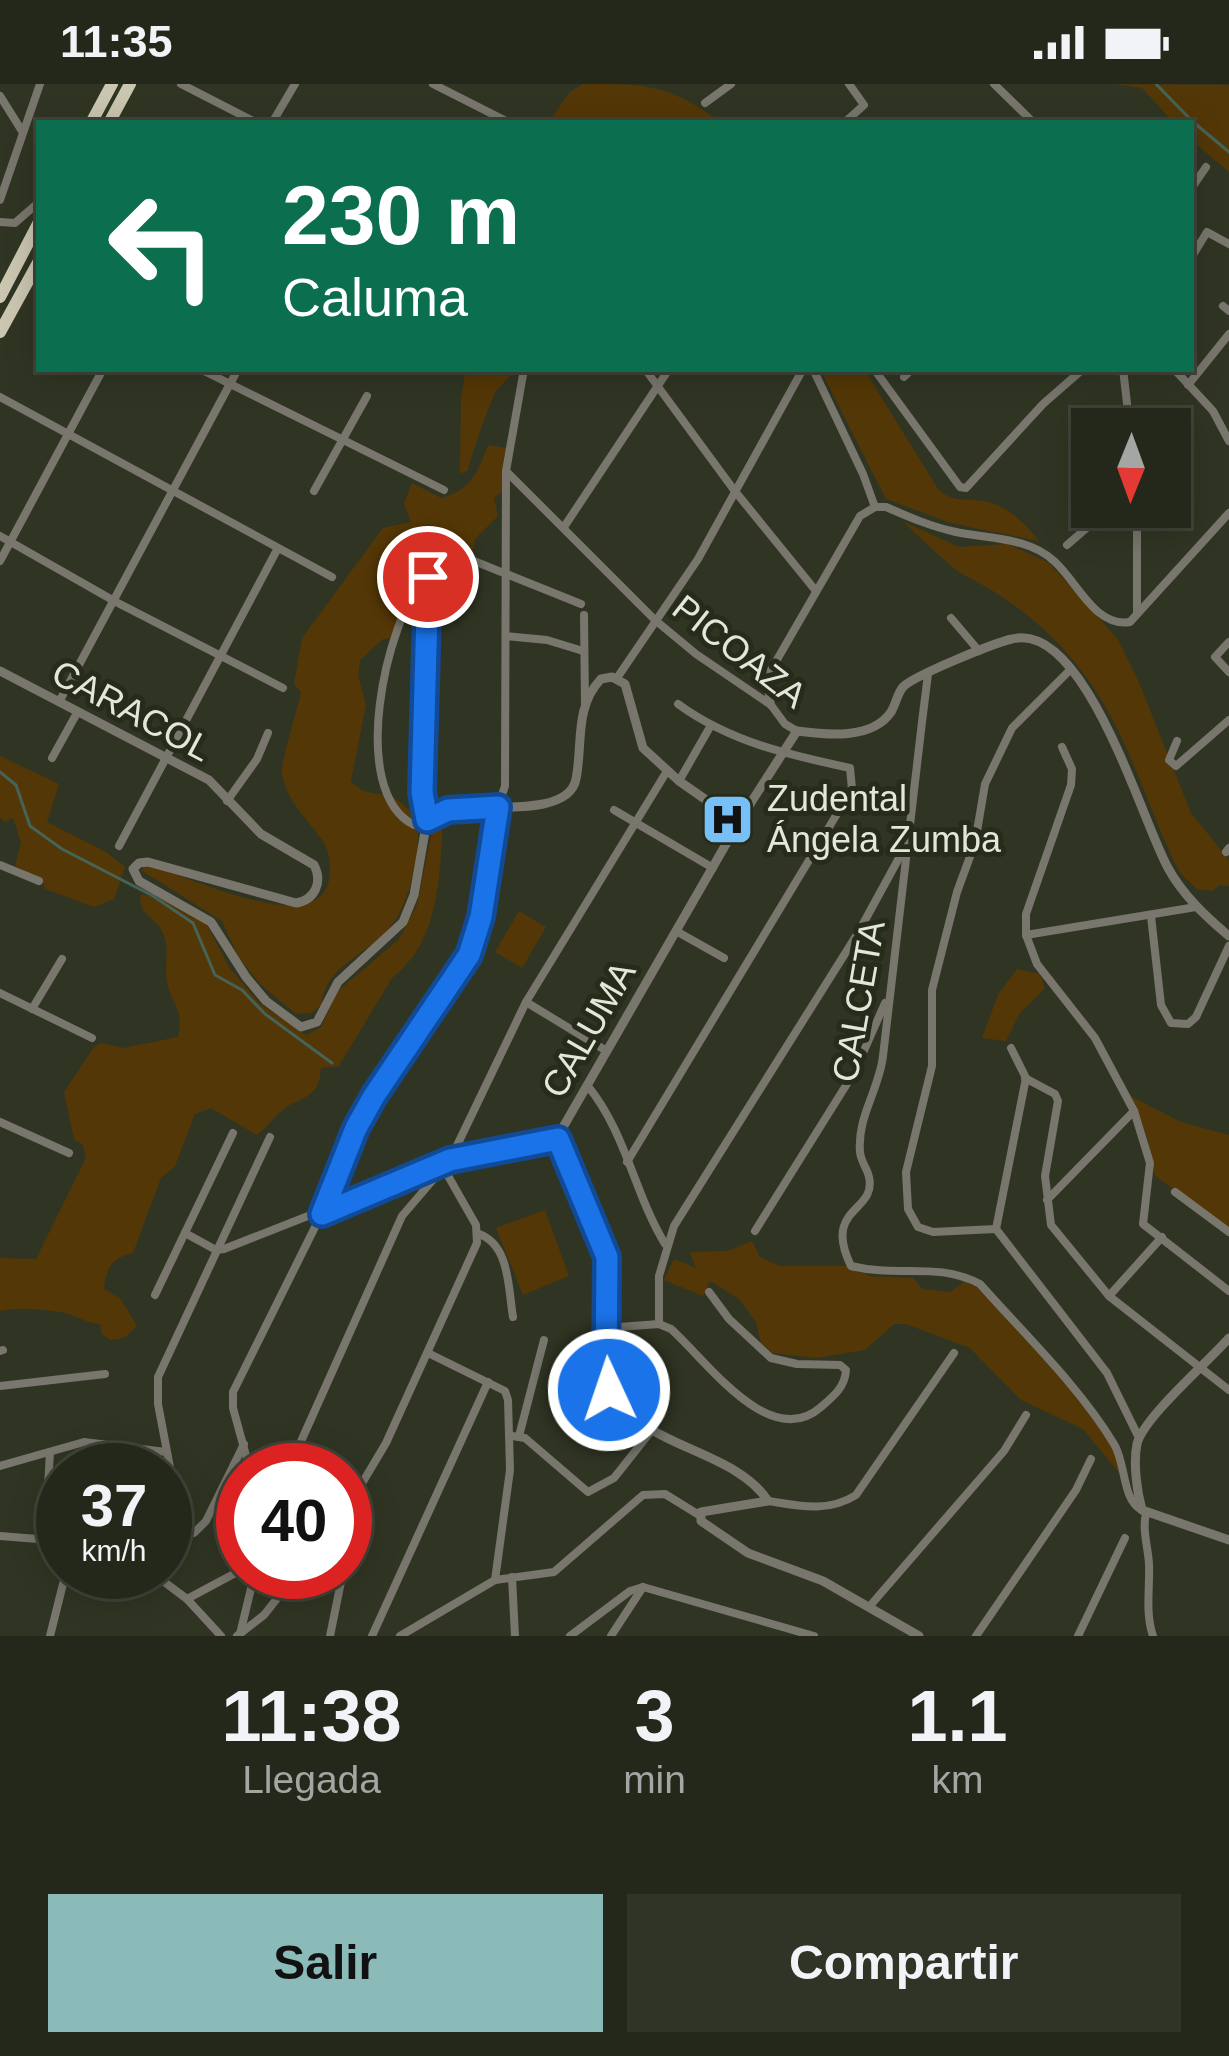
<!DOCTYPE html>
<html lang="es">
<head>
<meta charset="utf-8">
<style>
	body { margin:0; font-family:Arial,sans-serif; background:#303427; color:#f1f3f6; height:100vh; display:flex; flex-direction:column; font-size:45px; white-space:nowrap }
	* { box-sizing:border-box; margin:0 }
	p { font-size:39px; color:#a3a6a2 }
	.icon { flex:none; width:66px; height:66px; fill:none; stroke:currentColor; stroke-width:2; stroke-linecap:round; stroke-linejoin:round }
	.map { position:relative; height:1552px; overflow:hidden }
	.drawer { display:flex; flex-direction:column; background:#24281a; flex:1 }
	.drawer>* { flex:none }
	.guide { position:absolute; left:36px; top:36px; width:1158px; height:252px; border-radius:0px; box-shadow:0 6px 30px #0003,0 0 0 3px #414439; background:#0b6e4f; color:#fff; overflow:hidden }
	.needle { width:78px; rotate:181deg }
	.tools { position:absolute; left:1071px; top:324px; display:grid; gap:24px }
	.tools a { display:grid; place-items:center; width:120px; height:120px; border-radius:0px; background:#24281a; box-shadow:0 6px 30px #0003,0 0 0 3px #414439; font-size:60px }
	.speed { position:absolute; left:36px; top:1359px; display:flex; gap:24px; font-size:60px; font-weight:700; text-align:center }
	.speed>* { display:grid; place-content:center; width:156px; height:156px; border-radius:50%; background:#24281a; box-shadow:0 6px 30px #0003,0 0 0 3px #414439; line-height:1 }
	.speed small { font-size:30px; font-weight:400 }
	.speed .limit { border:18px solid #d22; background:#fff; color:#111 }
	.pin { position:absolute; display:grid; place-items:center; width:102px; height:102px; color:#fff; margin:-51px; border:6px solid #fff; border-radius:50%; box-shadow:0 3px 12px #0007 }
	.me { position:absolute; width:132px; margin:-66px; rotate:357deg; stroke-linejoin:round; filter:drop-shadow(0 0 9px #0008) }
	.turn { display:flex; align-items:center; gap:42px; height:252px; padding:0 48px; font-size:54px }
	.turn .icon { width:156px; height:156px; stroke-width:2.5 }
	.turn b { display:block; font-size:84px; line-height:102px }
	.eta { display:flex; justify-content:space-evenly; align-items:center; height:204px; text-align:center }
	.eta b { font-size:72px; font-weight:700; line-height:84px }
	.button { display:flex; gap:24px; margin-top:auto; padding:24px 48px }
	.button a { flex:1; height:138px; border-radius:0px; background:#8bbbb9; color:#111; font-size:48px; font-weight:700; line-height:138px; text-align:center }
	.button a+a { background:#303427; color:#f1f3f6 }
	.status { display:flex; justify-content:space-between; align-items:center; height:84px; padding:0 60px; background:#24281a; direction:ltr }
	.status svg { height:33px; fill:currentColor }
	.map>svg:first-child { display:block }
	.green { fill:#543706 }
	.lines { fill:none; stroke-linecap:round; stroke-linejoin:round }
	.stream { stroke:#466359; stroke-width:3 }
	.minor { stroke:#78766d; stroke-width:8 }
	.tertiary { stroke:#78766d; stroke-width:9 }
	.trunk { stroke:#cac6b0; stroke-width:12 }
	.route-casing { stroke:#114b97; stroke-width:30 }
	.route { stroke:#1a73e8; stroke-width:21 }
	.labels { text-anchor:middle; stroke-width:10; stroke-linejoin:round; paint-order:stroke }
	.street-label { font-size:36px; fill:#e3e7db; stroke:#262b1a }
	.poi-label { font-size:36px; fill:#e3e7db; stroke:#262b1a; text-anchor:start }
</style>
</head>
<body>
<div class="status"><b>11:35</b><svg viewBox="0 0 49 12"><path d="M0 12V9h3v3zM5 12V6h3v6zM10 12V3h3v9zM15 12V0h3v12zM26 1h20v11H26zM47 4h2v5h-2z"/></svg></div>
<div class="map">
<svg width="1229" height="1552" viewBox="0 0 1229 1552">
	<rect width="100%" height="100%" fill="#303523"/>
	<g class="green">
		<path d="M583,0C646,0 670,0 721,39H548L570,8Z"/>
		<path d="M1116,0L1229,1V88L1191,56V39H1174L1142,4Z"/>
		<path d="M466,285H517C510,293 501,300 496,308C489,319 471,373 468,386L460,390L461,313Z"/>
		<path d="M820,285H864L938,405C952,419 966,414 984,417C1008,422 1025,439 1039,457L951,439L886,415Z"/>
		<path d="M488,361L507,364V403L494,414L498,432L475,455L471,481L446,485L443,471L424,450L393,493L401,501L392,514L391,529L400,535L393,554L383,555L360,576L358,592L366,621L351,697C364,712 374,707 391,713C400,716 408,727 418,732C420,765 412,817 390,843C367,872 326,880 321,921L311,929L296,930L259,899L238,872L222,837L141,786L145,782L157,784C194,795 308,849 327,803C332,790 331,771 324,759C309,735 286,719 282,688C281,677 298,624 301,608L294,600L302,554L383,444L411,438L404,419L412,399L441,414C472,406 477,389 488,361Z"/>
		<path d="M902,437L959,463L1008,460L1049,479L1105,541L1119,557L1140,601L1191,729L1229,776V802L1220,801L1212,807L1197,805L1180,789C1148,727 1130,654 1089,597C1058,552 1013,515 964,491C953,486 915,448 902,437Z"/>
		<path d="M0,672L59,700L47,738L106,768L125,783L114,815L94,823L45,805L42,795L15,782L21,758L13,734L5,738L0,733Z"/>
		<path d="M443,740C439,796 439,858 392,894L339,982L321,984C319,1015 304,1011 285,1024C274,1031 268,1044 257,1051L211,1024L195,1030L175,1082L161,1094L133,1169C110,1175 107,1183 104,1205L120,1214L137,1242L124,1254L110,1256L102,1250L100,1240C85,1239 76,1231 61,1228C42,1225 20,1223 0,1227V1174L36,1175L86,1074L83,1061L74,1055L64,1008L94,963L101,959L123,964L178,953C185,925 171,921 167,897C164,882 170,865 163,849C155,832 137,832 141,810L170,817L206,839L229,883L260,920L306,951L321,943L338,907L399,855L417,821L433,742Z"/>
		<path d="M519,827L546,843L522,884L495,868Z"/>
		<path d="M1017,885L1040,890L1045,904L1020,929L1006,957L982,954L998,911Z"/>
		<path d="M1132,1013L1181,1038L1229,1051V1144L1155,1092L1148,1055Z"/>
		<path d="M545,1126L569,1192L523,1211L496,1144Z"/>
		<path d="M752,1157L760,1173L780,1182H851L869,1192L913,1194L922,1205L950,1208L964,1198L977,1203L1092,1328L1117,1365L1124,1395L1083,1345L1021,1316L970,1264L906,1240H894L865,1266L816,1274L773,1269L761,1259L756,1238L739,1215L710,1197L703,1212L664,1196L674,1175L696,1184L690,1168L728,1167Z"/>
	</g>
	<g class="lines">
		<g class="stream">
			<path d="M1156,0L1192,37L1229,68"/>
			<path d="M0,688L16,701L30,742L62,765L153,812L193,839L215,891L242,906L265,930L332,979"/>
		</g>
		<g class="minor">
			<path d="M181,0L257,39"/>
			<path d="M433,0L510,39"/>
			<path d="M994,0L1034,39"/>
			<path d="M0,12L22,47"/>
			<path d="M705,19L731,0"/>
			<path d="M272,39L295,0"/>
			<path d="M844,39L864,21L849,0"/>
			<path d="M1191,105L1206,83"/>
			<path d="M0,116L40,0"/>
			<path d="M0,138L15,139L39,118"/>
			<path d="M1191,174L1207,148L1229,160"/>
			<path d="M1223,222L1229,227"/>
			<path d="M200,285L444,406"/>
			<path d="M645,285L734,406L816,507"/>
			<path d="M813,285L863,390L875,423"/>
			<path d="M874,285L960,403L966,404L1043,320L1083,285"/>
			<path d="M1123,285L1130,345"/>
			<path d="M1174,285L1213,327L1229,357"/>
			<path d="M904,293L912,285"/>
			<path d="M1188,301L1229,250"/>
			<path d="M0,313L332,493"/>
			<path d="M507,388L655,536L696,570L771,621L785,640L797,647"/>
			<path d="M314,407L367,312"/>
			<path d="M1137,423V529"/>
			<path d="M564,443L669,285"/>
			<path d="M0,452L116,518L283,604"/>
			<path d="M1067,461L1111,423"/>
			<path d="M0,477L103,285"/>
			<path d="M474,477L581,520"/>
			<path d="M425,492L428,493L422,708L427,736L414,741C347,707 386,538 425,492Z"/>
			<path d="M584,531L585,621"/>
			<path d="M951,534L979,567"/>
			<path d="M506,552L547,556L583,567"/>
			<path d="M1229,558L1215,573L1229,588"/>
			<path d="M928,590C912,717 897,844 883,972C879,1006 857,1033 860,1068C861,1078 867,1084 869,1093C877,1129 822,1122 851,1182C898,1194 936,1177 980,1200C1025,1251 1079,1302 1114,1360C1126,1379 1122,1417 1142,1426"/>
			<path d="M617,594L698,475L803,285"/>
			<path d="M59,618L238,285"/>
			<path d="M771,621L768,606L771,586L860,432L875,423H886C909,433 932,443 956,448C989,455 1028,453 1054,477C1077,497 1095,544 1130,538L1229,429"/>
			<path d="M1177,657L1169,676L1176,682L1229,636"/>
			<path d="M1062,663L1072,685L1071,701L1026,830V851L1037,880L1095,954L1134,1027L1150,1079L1143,1140L1229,1207"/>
			<path d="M52,674L77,629"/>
			<path d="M679,697L710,643"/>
			<path d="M227,717L257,675L268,649"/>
			<path d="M614,726L713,784"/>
			<path d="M119,762L278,464"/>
			<path d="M1226,768L1229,764"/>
			<path d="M0,781L39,797"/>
			<path d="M1151,832L1161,921L1171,939L1188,940L1196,933L1229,862"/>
			<path d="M676,847L724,874"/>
			<path d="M1026,851L1196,823"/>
			<path d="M0,909L92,954"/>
			<path d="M526,918L605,966"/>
			<path d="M32,925L62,875"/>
			<path d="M1011,964L1026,994L996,1145L1107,1289L1139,1354"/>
			<path d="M1025,994L1055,1010L1058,1017L1045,1092L1051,1141L1109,1212L1229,1306"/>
			<path d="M587,1001C626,1048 634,1109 665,1160"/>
			<path d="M0,1038L69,1069"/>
			<path d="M627,1078L852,705L850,684C789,671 730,658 678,620"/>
			<path d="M1175,1108L1229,1148"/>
			<path d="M1047,1116L1134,1027"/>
			<path d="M996,1145L933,1148L918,1143L908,1125L906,1088L932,982V906L957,808L975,759L985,700L1012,644L1070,586"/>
			<path d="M755,1147L855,987L885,919"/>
			<path d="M185,1149L216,1166L224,1165L450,1076L558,1055"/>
			<path d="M479,1150C510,1161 508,1204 513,1233"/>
			<path d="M155,1211L233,1049"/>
			<path d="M1109,1212L1162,1153"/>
			<path d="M659,1240V1192L674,1142L858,849L905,763"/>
			<path d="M606,1244L659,1240L671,1245C707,1277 770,1368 821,1323C834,1312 845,1303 846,1286L840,1281L797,1280L771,1274L729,1235L709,1208"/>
			<path d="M0,1267L3,1266"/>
			<path d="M428,1269L505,1307L508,1316L510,1386L495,1496"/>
			<path d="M0,1302L105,1290"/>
			<path d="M512,1352L525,1354L588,1408L614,1394L652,1346"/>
			<path d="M519,1352L544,1256"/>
			<path d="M294,1373L402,1132L450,1076L526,918L667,687"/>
			<path d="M0,1382L84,1358L166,1368"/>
			<path d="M250,1386L233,1324V1308L322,1129L356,1044L469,871L480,833L498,723L505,702L506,387L524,285"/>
			<path d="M768,1417C799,1422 828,1429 856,1411L954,1269"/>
			<path d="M345,1428L386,1359L477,1159L476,1141L443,1083"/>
			<path d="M1146,1429C1142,1447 1148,1462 1149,1480C1150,1505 1145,1528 1153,1552"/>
			<path d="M0,1452L63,1457"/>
			<path d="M183,1452L158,1320V1293L270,1053"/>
			<path d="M165,1453L194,1449L206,1437L244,1360"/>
			<path d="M45,1456L50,1368"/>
			<path d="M345,1477L353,1436L350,1421"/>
			<path d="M151,1488L187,1515L221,1552"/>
			<path d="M512,1493L515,1552"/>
			<path d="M187,1515L243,1485"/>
			<path d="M869,1523L1004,1367L1026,1331"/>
			<path d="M240,1550L255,1488"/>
			<path d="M50,1552L66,1488"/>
			<path d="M237,1552L264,1531L298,1488"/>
			<path d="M330,1552L343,1488"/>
			<path d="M372,1552L488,1298"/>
			<path d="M400,1552L495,1496L554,1488L643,1411L665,1410L699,1431"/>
			<path d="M570,1552L630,1507L643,1503L814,1552"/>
			<path d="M611,1552L643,1503"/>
			<path d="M976,1552L1076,1406L1091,1375"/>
			<path d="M1078,1552L1125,1454"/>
		</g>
		<g class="tertiary">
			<path d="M0,587L209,696L261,750L314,781C323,798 315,816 296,819L148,778L139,779L133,785L139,797L211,838L246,893L266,917L301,943L317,938L338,898L403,838L414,811L427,736C439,730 450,725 463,724C492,721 569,732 576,695C583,661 574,623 601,595L612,593L625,600L643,664L679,697L729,732L741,734"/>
			<path d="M1229,1254C1208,1278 1143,1334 1137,1360C1133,1379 1137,1408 1142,1426L1229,1456"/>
			<path d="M919,1552L823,1497L748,1469L701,1437V1428L768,1417C733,1362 627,1363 606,1296L607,1173L558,1055L562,1045L741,734L797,647C827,651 872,656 891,628C896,620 897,610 903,603C913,592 994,559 1012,555C1085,536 1141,735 1168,784C1183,811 1205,832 1229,852"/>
		</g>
		<g class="trunk">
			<path d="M91,39L112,0"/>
			<path d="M109,39L130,0"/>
			<path d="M0,213L39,138"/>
			<path d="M0,248L39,177"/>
		</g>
	</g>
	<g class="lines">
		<defs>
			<path id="route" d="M428,493L422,708L427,736L448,726L498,723L481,833L469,871L374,1012L356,1044L322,1130L450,1076L558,1055L607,1173L606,1296L609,1306"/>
		</defs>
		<use href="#route" class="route-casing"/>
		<use href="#route" class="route"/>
	</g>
	<defs>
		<symbol id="hospital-square" viewBox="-11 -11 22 22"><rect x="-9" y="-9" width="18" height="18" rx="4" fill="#77bff7" stroke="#262b1a"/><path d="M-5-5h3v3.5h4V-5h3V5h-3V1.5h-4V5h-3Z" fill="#111"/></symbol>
	</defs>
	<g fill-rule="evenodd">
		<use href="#hospital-square" x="698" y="706" width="59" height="59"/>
	</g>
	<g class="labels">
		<g class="street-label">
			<text transform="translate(740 567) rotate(38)" y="13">PICOAZA</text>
			<text transform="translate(132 626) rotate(28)" y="13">CARACOL</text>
			<text transform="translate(858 917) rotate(-80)" y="13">CALCETA</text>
			<text transform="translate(588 945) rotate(-60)" y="13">CALUMA</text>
		</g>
		<g class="poi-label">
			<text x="767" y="727">Zudental<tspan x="767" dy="41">Ángela Zumba</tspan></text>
		</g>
	</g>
</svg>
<div class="tools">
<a><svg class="needle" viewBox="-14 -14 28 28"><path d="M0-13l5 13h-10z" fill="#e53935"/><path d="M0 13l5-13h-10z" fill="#a3a6a2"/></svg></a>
</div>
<div class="speed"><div>37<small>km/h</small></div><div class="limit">40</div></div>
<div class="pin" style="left:428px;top:493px;background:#d93025"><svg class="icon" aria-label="arrive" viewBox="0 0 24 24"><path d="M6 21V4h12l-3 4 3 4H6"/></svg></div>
<svg class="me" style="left:609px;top:1306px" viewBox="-20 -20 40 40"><circle r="17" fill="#1a73e8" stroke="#fff" stroke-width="3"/><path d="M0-11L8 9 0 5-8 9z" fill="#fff"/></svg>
<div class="guide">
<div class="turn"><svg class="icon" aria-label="left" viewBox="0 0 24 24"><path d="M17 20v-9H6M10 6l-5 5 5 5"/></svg><div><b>230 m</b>Caluma</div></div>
</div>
</div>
<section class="drawer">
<div class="eta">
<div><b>11:38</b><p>Llegada</p></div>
<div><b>3</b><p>min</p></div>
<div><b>1.1</b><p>km</p></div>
</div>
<div class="button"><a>Salir</a><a>Compartir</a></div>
</section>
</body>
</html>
